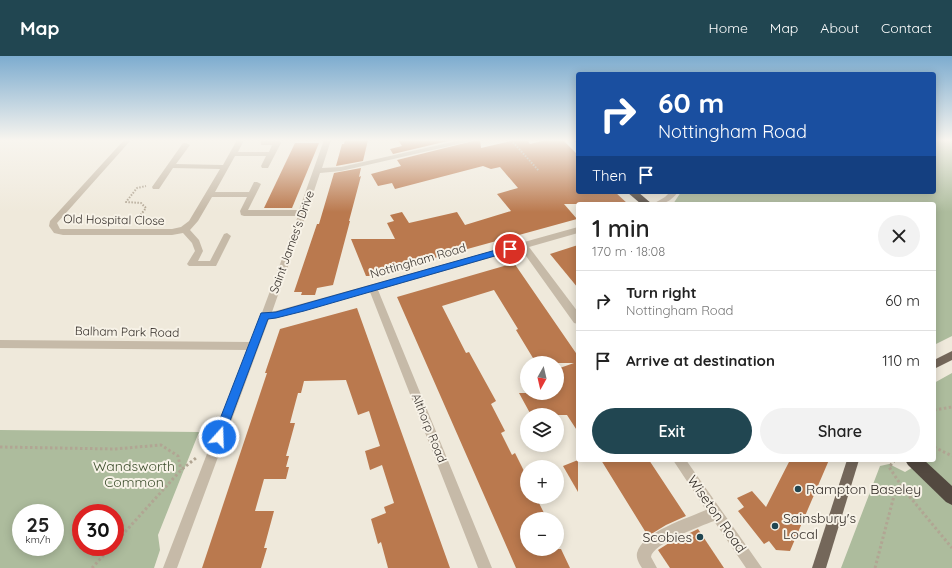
<!DOCTYPE html>
<html lang="en">
<head>
<meta charset="utf-8">
<style>
	body { margin:0; font-family:Quicksand,sans-serif; background:#f2f2f2; color:#222; height:100vh; display:flex; flex-direction:column; font-size:15px; white-space:nowrap }
	* { box-sizing:border-box; margin:0 }
	p { font-size:13px; color:#767676 }
	.icon { flex:none; width:22px; height:22px; fill:none; stroke:currentColor; stroke-width:2; stroke-linecap:round; stroke-linejoin:round }
	.map { position:relative; flex:1; overflow:hidden }
	.panel { position:absolute; left:576px; top:146px; width:360px; height:260px; display:flex; flex-direction:column; background:#fff; border-radius:4px; box-shadow:0 2px 10px #0003 }
	.panel>* { flex:none }
	.hud { position:absolute; left:576px; top:16px; width:360px; height:122px; border-radius:4px; box-shadow:0 2px 10px #0003; background:#1a4fa0; color:#fff; overflow:hidden }
	.needle { width:26px; rotate:188deg }
	.buttons { position:absolute; left:520px; top:300px; display:grid; gap:8px }
	.buttons a { display:grid; place-items:center; width:44px; height:44px; border-radius:50%; background:#fff; box-shadow:0 2px 10px #0003; font-size:20px }
	.speed { position:absolute; left:12px; top:448px; display:flex; gap:8px; font-size:20px; font-weight:700; text-align:center }
	.speed>* { display:grid; place-content:center; width:52px; height:52px; border-radius:50%; background:#fff; box-shadow:0 2px 10px #0003; line-height:1 }
	.speed small { font-size:10px; font-weight:400 }
	.speed .limit { border:6px solid #d22; background:#fff; color:#111 }
	.pin { position:absolute; display:grid; place-items:center; width:34px; height:34px; color:#fff; margin:-17px; border:2px solid #fff; border-radius:50%; box-shadow:0 1px 4px #0007 }
	.me { position:absolute; width:44px; margin:-22px; rotate:20deg; stroke-linejoin:round; filter:drop-shadow(0 0 3px #0008) }
	.turn { display:flex; align-items:center; gap:14px; height:84px; padding:0 16px; font-size:18px }
	.turn .icon { width:52px; height:52px; stroke-width:2.5 }
	.turn b { display:block; font-size:28px; line-height:34px }
	.then { display:flex; align-items:center; height:38px; padding:0 16px; background:#0003; gap:8px; font-size:15px }
	.round { display:grid; place-items:center; flex:none; width:42px; height:42px; border-radius:21px; background:#f2f2f2 }
	.overview { display:flex; align-items:center; justify-content:space-between; height:68px; padding:0 16px }
	h1 { font-size:24px; font-weight:600; line-height:30px }
	.primary-button { display:flex; gap:8px; margin-top:auto; padding:8px 16px }
	.primary-button a { flex:1; height:46px; border-radius:24px; background:#214651; color:#fff; font-size:16px; font-weight:600; line-height:46px; text-align:center }
	.primary-button a+a { background:#f2f2f2; color:#222 }
	ul { padding:0; list-style:none }
	li { display:flex; align-items:center; gap:12px; height:60px; padding:0 16px; border-top:1px solid #e0e0e0 }
	li div { flex:1 }
	li b { display:block; font-size:15px }
	li em { font-style:normal }
	header { display:flex; align-items:center; gap:24px; box-sizing:border-box; height:56px; padding:0 20px; background:#214651; color:#fff }
	header strong { font-size:19px }
	nav { display:flex; gap:22px; margin-inline-start:auto; font-size:14px }
	.map>svg:first-child { display:block }
	.green { fill:#adbc9d; fill-rule:evenodd }
	.building { fill:#ba794e }
	.lines { fill:none; stroke-linecap:round; stroke-linejoin:round }
	.path-far1 { stroke:#b1a593; stroke-width:2; stroke-dasharray:1.5 1.5; stroke-linecap:butt }
	.path { stroke:#b1a593; stroke-width:3; stroke-dasharray:2.5 2.5; stroke-linecap:butt }
	.minor { fill:#c6baa8; fill-rule:evenodd }
	.major { fill:#74675a; fill-rule:evenodd }
	.highway { fill:#534940; fill-rule:evenodd }
	.route { fill:#1a73e8; stroke:#114b97 }
	.poi-dot { fill:#214651; stroke:#f7f2e7; stroke-width:1.5 }
	.labels { text-anchor:middle; stroke-width:4; stroke-linejoin:round; paint-order:stroke }
	.street-label { font-size:12px; fill:#332d28; stroke:#f7f2e7 }
	.near-park-label { font-size:14px; fill:#3e4f2e; stroke:#f7f2e7 }
	.near-poi-label { font-size:14px; fill:#332d28; stroke:#f7f2e7; text-anchor:start }
	.near-street-label { font-size:14px; fill:#332d28; stroke:#f7f2e7 }
</style>
</head>
<body>
<header>
<strong>Map</strong>
<nav><a>Home</a><a>Map</a><a>About</a><a>Contact</a></nav>
</header>
<div class="map">
<svg width="952" height="512" viewBox="0 0 952 512">
	<rect width="100%" height="100%" fill="#efe9db"/>
	<g class="green">
		<path d="M934,84H952V280L934,289V148H673L681,136H934Z"/>
		<path d="M952,317V512H841L880,410L889,408L905,416L925,404H934V327Z"/>
		<path d="M0,374L199,376L158,479L160,494L154,512H0ZM21,457H55V491H21ZM81,457H115V491H81Z"/>
	</g>
	<g class="building">
		<path d="M345,84H368L363,105L336,110L342,88H344Z"/>
		<path d="M398,84H452L393,98L390,93L402,90Z"/>
		<path d="M477,84H480L481,92L516,84H527L530,88L546,84H563L578,99V136H615L628,148H564L577,163L369,220H366L351,183H395L387,167L394,165L390,159L402,156L409,167L457,156L465,169L511,155L497,138L518,132L500,111L491,113L483,110L395,133L392,127L378,130L371,118L401,110L397,104Z"/>
		<path d="M295,87H319L292,152H264Z"/>
		<path d="M361,112L359,121L361,120L349,165H350L333,229L317,232L315,239H301L302,236H294L317,168H319L334,117Z"/>
		<path d="M578,189V232L550,198Z"/>
		<path d="M514,207L578,300V376L567,359H531L519,337H557V313L574,307H536L516,274L518,273L494,234L442,250L466,297L469,296L496,345L491,348L505,375L501,377L512,399L515,397L527,421V441H536L547,463H527V493H561L570,512H516L397,241Z"/>
		<path d="M357,252L450,512H388L381,486L378,488L371,463L386,457L384,451L394,447L382,409L370,414L365,395L380,390L369,355L358,359L346,324L304,325L301,337H298L290,367H295L286,400H289L286,411H289L286,423H264L255,455H274L264,492H267L261,512H202L267,317H265L280,273Z"/>
		<path d="M578,404V436L563,410Z"/>
		<path d="M601,404H649L686,460L666,469L648,480Z"/>
		<path d="M790,404H829L790,495L776,494L769,485L764,488L738,455L744,451L737,442L752,435L766,451Z"/>
		<path d="M698,473L724,512H670L658,494L669,487Z"/>
	</g>
	<g class="lines">
		<g class="path-far1">
			<path d="M511,84L539,115"/>
			<path d="M135,166L146,152L141,147L126,146L137,132L146,130"/>
		</g>
		<g class="path">
			<path d="M934,354L952,351"/>
			<path d="M0,391L115,393L161,389L178,400L181,414"/>
			<path d="M934,391L952,400"/>
			<path d="M895,404L889,411L905,435L952,492"/>
			<path d="M115,487L181,414L196,402"/>
			<path d="M92,512L111,491"/>
			<path d="M875,512L895,436L905,435"/>
		</g>
		<g class="minor">
			<path d="M124,84H131L57,167L60,173H172L181,171L189,165L220,113L173,112L159,133H153L152,131L183,87H186L190,89L176,108L223,109L237,84H244L238,96H269L272,89H261V85H280L281,87L268,112H262L261,110L266,100H235L215,136H249L254,126H257L261,128L248,154H299L324,84H331L322,112L341,111L461,84H476L341,115L320,117L307,156L308,157L306,159L272,256L578,171V177L529,191L578,256V268L574,267L521,193L378,234L492,512H478L370,236L269,263L177,512H163L247,294L0,292V284L251,286L298,160H244L241,159L240,155L247,141H212L198,165L190,174L199,184L203,195L198,205H210L224,178L227,177L231,180L216,210H189L187,208L195,195L192,187L183,177L172,179H63L54,177L49,170L50,165Z"/>
			<path d="M670,136H678C670,146 665,148 653,148L665,141Z"/>
			<path d="M673,404H686L762,512H746L714,465C701,470 652,488 651,501L657,512H642C639,508 636,502 637,497C642,476 688,462 706,454Z"/>
		</g>
		<g class="major">
			<path d="M952,295V304L934,313V304Z"/>
			<path d="M847,404H859L826,512H812Z"/>
		</g>
		<g class="highway">
			<path d="M578,84V88L574,85V84Z"/>
			<path d="M627,136H638L652,148H641Z"/>
			<path d="M905,404H924L952,430V449L946,446L908,409Z"/>
		</g>
	</g>
	<linearGradient id="sky" x2="0" y2="1"><stop stop-color="#7daccf"/><stop offset="0.54" stop-color="#f8f5ef"/><stop offset="1" stop-color="#f8f5ef" stop-opacity="0"/></linearGradient>
	<rect width="952" height="156" fill="url(#sky)"/>
	<path class="route" d="M510,190L512,191V195L304,255L276,262L268,263L224,381L223,385L219,386L215,385L213,381L261,257L276,256L304,248Z"/>
	<g class="poi-dot">
		<circle cx="798" cy="433" r="4"/>
		<circle cx="775" cy="470" r="4"/>
		<circle cx="700" cy="481" r="4"/>
	</g>
	<g class="labels">
		<g class="street-label">
			<text transform="translate(114 164) rotate(1)" y="4">Old Hospital Close</text>
			<text transform="translate(292 186) rotate(-70)" y="4">Saint James's Drive</text>
			<text transform="translate(418 205) rotate(-16)" y="4">Nottingham Road</text>
			<text transform="translate(127 276) rotate(1)" y="4">Balham Park Road</text>
			<text transform="translate(429 372) rotate(68)" y="4">Althorp Road</text>
		</g>
		<g class="near-park-label">
			<text x="134" y="415">Wandsworth<tspan x="134" dy="16">Common</tspan></text>
		</g>
		<g class="near-poi-label">
			<text x="806" y="438">Rampton Baseley</text>
			<text x="783" y="467">Sainsbury's<tspan x="783" dy="16">Local</tspan></text>
			<text x="692" y="486" text-anchor="end">Scobies</text>
		</g>
		<g class="near-street-label">
			<text transform="translate(717 458) rotate(55)" y="5">Wiseton Road</text>
		</g>
	</g>
</svg>
<div class="buttons">
<a><svg class="needle" viewBox="-14 -14 28 28"><path d="M0-13l5 13h-10z" fill="#e53935"/><path d="M0 13l5-13h-10z" fill="#767676"/></svg></a>
<a><svg class="icon" aria-label="layers" viewBox="0 0 24 24"><path d="M12 4l9 5-9 5-9-5zM3 14l9 5 9-5"/></svg></a>
<a>+</a>
<a>−</a>
</div>
<div class="speed"><div>25<small>km/h</small></div><div class="limit">30</div></div>
<div class="pin" style="left:510px;top:193px;background:#d93025"><svg class="icon" aria-label="arrive" viewBox="0 0 24 24"><path d="M6 21V4h12l-3 4 3 4H6"/></svg></div>
<svg class="me" style="left:219px;top:381px" viewBox="-20 -20 40 40"><circle r="17" fill="#1a73e8" stroke="#fff" stroke-width="3"/><path d="M0-11L8 9 0 5-8 9z" fill="#fff"/></svg>
<div class="hud">
<div class="turn"><svg class="icon" aria-label="right" viewBox="0 0 24 24"><path d="M7 20v-9h11M14 6l5 5-5 5"/></svg><div><b>60 m</b>Nottingham Road</div></div>
<div class="then">Then<svg class="icon" aria-label="arrive" viewBox="0 0 24 24"><path d="M6 21V4h12l-3 4 3 4H6"/></svg></div>
</div>
<section class="panel">
<div class="overview"><div><h1>1 min</h1><p>170 m · 18:08</p></div><a class="round"><svg class="icon" aria-label="close" viewBox="0 0 24 24"><path d="M6 6l12 12M18 6L6 18"/></svg></a></div>
<ul>
<li><svg class="icon" aria-label="right" viewBox="0 0 24 24"><path d="M7 20v-9h11M14 6l5 5-5 5"/></svg><div><b>Turn right</b><p>Nottingham Road</p></div><em>60 m</em></li>
<li><svg class="icon" aria-label="arrive" viewBox="0 0 24 24"><path d="M6 21V4h12l-3 4 3 4H6"/></svg><div><b>Arrive at destination</b></div><em>110 m</em></li>
</ul>
<div class="primary-button"><a>Exit</a><a>Share</a></div>
</section>
</div>
</body>
</html>
